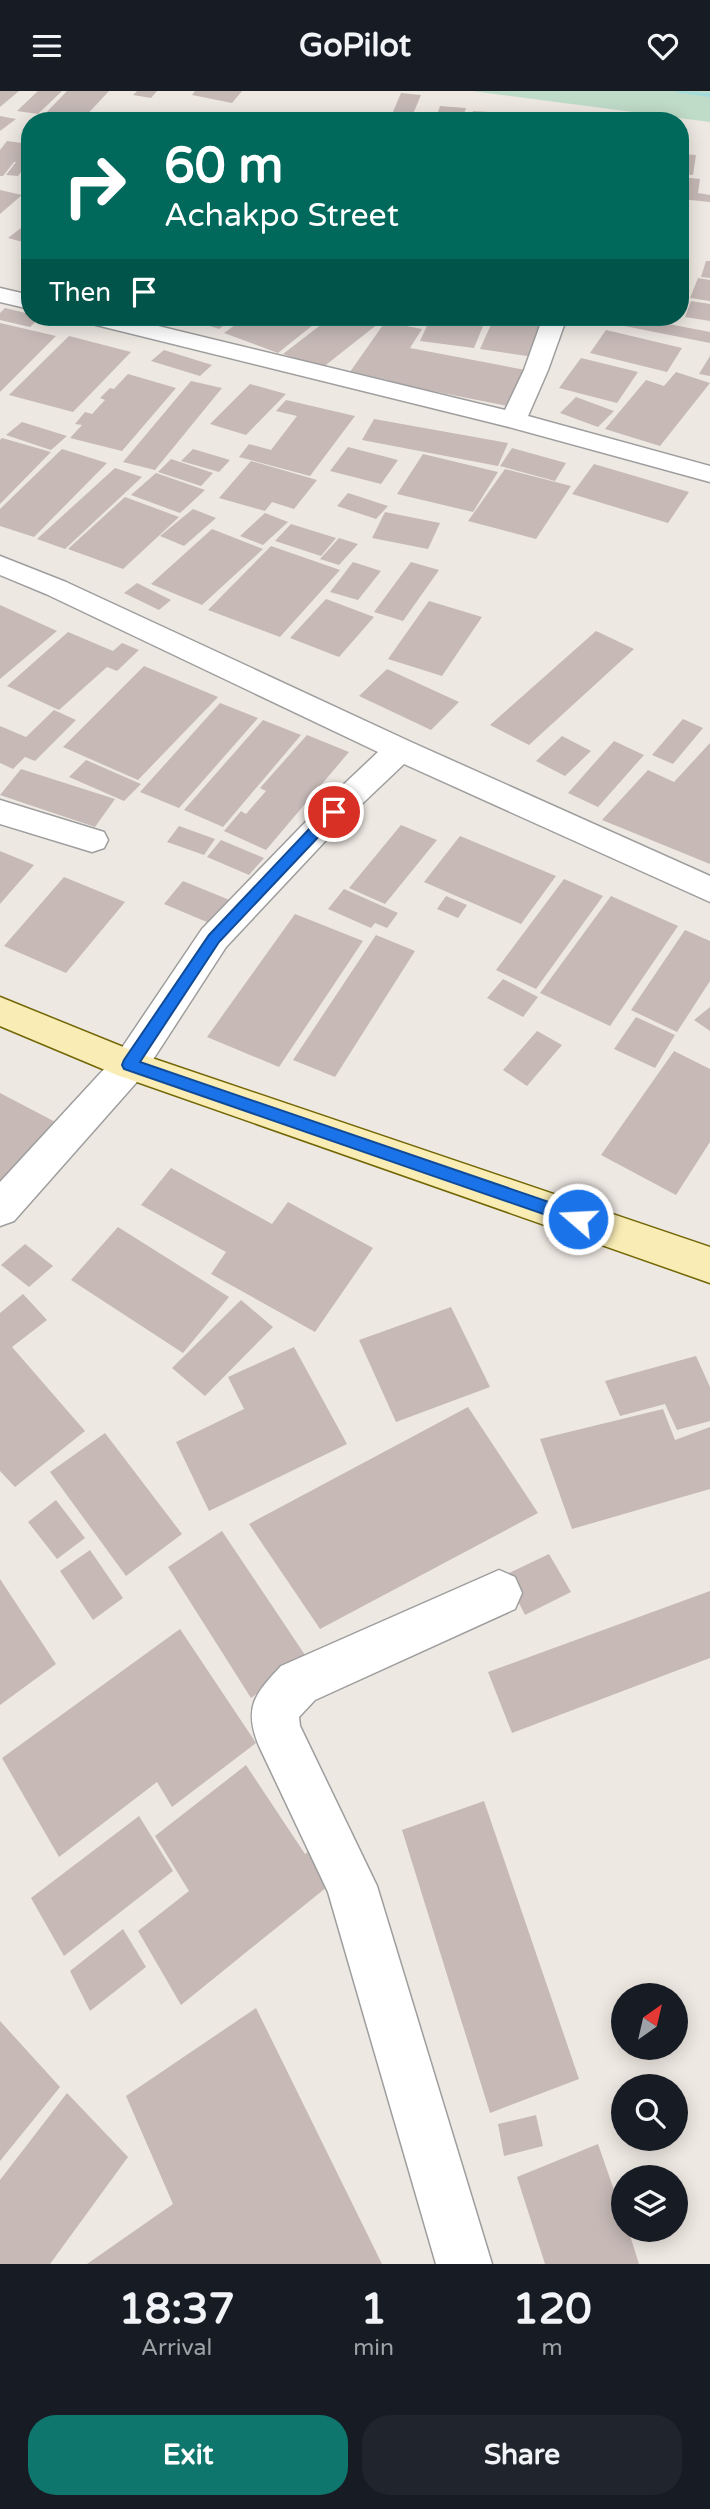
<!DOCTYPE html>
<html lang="en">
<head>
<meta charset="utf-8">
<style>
	body { margin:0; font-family:"Varela Round",sans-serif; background:#20242c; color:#f1f3f6; height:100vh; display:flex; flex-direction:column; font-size:26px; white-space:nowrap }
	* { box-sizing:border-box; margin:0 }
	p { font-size:23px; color:#9ea1a6 }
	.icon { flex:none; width:38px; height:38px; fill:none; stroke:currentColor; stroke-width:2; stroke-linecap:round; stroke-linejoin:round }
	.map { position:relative; height:2173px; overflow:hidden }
	.sheet { display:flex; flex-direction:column; background:#171b24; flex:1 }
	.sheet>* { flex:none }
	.hud { position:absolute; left:21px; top:21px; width:668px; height:214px; border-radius:28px; box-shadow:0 4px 18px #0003; background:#00695c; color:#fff; overflow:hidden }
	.needle { width:46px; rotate:34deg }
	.buttons { position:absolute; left:611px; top:1892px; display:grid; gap:14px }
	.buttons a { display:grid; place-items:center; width:77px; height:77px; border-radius:50%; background:#171b24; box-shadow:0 4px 18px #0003; font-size:35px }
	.pin { position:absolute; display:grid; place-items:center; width:60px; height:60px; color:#fff; margin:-30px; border:4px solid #fff; border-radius:50%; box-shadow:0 2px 7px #0007 }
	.me { position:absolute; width:77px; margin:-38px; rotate:289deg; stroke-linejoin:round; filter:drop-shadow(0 0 5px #0008) }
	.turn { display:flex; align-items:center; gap:24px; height:147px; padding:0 28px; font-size:32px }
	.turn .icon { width:91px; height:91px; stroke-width:2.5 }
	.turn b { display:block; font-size:49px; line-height:60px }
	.then { display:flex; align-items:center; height:66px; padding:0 28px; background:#0003; gap:14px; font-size:26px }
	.eta { display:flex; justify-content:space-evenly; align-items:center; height:119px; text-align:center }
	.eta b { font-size:42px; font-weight:700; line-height:49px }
	.button { display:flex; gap:14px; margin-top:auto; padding:14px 28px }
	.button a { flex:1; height:80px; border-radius:28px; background:#0f766e; color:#fff; font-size:28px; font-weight:700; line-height:80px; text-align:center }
	.button a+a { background:#20242c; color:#f1f3f6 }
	header { display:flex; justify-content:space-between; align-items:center; height:91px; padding:0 28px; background:#171b24; font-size:32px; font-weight:700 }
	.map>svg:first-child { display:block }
	.wetland { fill:#bfdcc8 }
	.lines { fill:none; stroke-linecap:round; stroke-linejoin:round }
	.stream { fill:#a2dcdc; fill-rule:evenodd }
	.building { fill:#c6b9b6 }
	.street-casing { stroke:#9e9e9e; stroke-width:3 }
	.secondary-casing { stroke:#736605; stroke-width:3 }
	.street { fill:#fff; fill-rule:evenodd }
	.secondary { fill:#f9edb5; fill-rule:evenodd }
	.route { fill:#1a73e8; stroke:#114b97; stroke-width:2 }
</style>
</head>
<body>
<header><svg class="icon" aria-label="menu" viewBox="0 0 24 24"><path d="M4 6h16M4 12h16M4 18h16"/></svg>GoPilot<svg class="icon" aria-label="heart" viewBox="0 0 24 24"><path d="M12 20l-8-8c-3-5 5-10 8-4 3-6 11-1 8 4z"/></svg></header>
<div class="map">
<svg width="710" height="2173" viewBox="0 0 710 2173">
	<rect width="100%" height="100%" fill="#eee8e2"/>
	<path class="wetland" d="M472,0H710V31Z"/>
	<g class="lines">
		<path class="stream" d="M676,0L710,2V6L680,2Z"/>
	</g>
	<g class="building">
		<path d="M0,0H19L0,16Z"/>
		<path d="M38,0H62L38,23L17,20Z"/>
		<path d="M67,0H109L81,30L43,25Z"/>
		<path d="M137,0H157L151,7L133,4Z"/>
		<path d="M195,0H242L232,12L192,4Z"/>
		<path d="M401,2L421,4L410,30H389Z"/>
		<path d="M440,15L466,17L462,30H435Z"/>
		<path d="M473,20L505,22L503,30H470Z"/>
		<path d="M0,25L16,28L0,40Z"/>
		<path d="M7,50L30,53V72L21,71L27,73L18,85L6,84L16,71H14L3,85H0V59Z"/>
		<path d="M681,63L696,64L693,84L681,83Z"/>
		<path d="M681,86L700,88L698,102L710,104V111L681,108Z"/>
		<path d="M0,99L22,104L0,123Z"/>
		<path d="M30,130V153L8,147Z"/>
		<path d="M706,170H710V187L701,186Z"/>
		<path d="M698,187L710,189V210L690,207Z"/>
		<path d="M691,210L710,213V230L685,226Z"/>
		<path d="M5,217L30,223V226H41L30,236L0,229V222Z"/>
		<path d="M183,226H235L219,238Z"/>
		<path d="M246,226H323L278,262L224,242Z"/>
		<path d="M331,226H362L379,232L322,277L283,263Z"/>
		<path d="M431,226H454L485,230L474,257L420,250Z"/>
		<path d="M591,226H632L710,241V252L589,228Z"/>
		<path d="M494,227L547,235L534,266L480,258Z"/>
		<path d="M385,231L422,238L410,257L531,280L512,316L387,291L388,289L350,281Z"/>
		<path d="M0,232L56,245L0,301Z"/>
		<path d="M606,239L682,257L667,281L590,262Z"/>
		<path d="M69,245L131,261L73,321L9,304Z"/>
		<path d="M164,259L212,274L200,285L151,270Z"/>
		<path d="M710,265V285L699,283Z"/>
		<path d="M581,267L638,281L617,312L559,297Z"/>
		<path d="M676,281L710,292L660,355L605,338L646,289L664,295Z"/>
		<path d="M128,283L176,297L122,360L70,347L82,334L75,333L85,321L92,323L105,309L100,307L110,297L114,298Z"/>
		<path d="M191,290L222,297L155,379L123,371Z"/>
		<path d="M250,293L286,303L246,344L210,333Z"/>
		<path d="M576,306L614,320L598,336L560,322Z"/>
		<path d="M286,309L355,325L310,385L239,366L249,353L271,359L297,325L276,320Z"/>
		<path d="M374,328L508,352L498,375L362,349Z"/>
		<path d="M22,331L67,345L51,359L6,344Z"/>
		<path d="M2,347L51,361L0,413V349Z"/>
		<path d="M348,356L398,369L381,393L330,380Z"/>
		<path d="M512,357L566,372L555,390L500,375Z"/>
		<path d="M62,358L107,372L34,446L0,435V418Z"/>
		<path d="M193,358L230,369L219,381L181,370Z"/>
		<path d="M423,363L498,381L473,421L397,403Z"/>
		<path d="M171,368L213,382L201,395L158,381Z"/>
		<path d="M251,370L317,389L294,418L272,411L265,420L219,407Z"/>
		<path d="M594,373L689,401L668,432L572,403Z"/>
		<path d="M115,377L142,386L65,458L37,448Z"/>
		<path d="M505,378L571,395L536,448L468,430Z"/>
		<path d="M156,382L205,399L180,422L131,404Z"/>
		<path d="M348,402L388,415L376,428L337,415Z"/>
		<path d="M125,406L179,426L123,478L68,458Z"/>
		<path d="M193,418L216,427L184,455L160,445Z"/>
		<path d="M385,421L440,432L428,458L372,447Z"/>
		<path d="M265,422L288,431L263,454L240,445Z"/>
		<path d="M291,433L336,447L321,465L275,450Z"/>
		<path d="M212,438L263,458L202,514L151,493Z"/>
		<path d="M339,447L358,453L339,474L320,468Z"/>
		<path d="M271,455L340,479L280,546L208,519Z"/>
		<path d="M353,471L381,480L358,509L330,501Z"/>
		<path d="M411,471L439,479L403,530L374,521Z"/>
		<path d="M137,492L171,509L159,519L124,502Z"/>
		<path d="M326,508L374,526L339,566L290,547Z"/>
		<path d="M429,510L482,526L442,585L388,568Z"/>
		<path d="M0,514L57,540L0,588Z"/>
		<path d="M596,540L634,558L529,654L490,634Z"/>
		<path d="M68,541L113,560L122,552L139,559L117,580L107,576L59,619L7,595Z"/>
		<path d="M144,575L218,606L138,689L63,656Z"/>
		<path d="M387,578L459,611L431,639L359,605Z"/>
		<path d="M220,612L258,627L179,717L140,701Z"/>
		<path d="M54,619L76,629L35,670L25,666L13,678L0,672V635L26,646Z"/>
		<path d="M683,628L703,637L673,673L652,664Z"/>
		<path d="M263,629L301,644L223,736L184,719Z"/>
		<path d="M307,644L349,661L266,759L224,740L241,720L246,723L266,700L260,697Z"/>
		<path d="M562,645L591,660L565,685L536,670Z"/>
		<path d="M614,650L644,664L598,716L568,702Z"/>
		<path d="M710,652V773L602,729L648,679L674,691Z"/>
		<path d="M86,669L141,693L124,710L69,686Z"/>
		<path d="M21,678L115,708L95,736L0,704Z"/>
		<path d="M401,734L437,749L385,813L349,797Z"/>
		<path d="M179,735L215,748L204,764L167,751Z"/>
		<path d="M460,745L556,785L521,833L424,791Z"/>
		<path d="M221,749L264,767L249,784L207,766Z"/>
		<path d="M0,760L34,774L0,813Z"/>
		<path d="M64,786L125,811L66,882L4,855Z"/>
		<path d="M564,788L603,805L536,898L496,879Z"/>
		<path d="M183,790L232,810L214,834L164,813Z"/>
		<path d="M344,798L398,822L387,837L375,832L371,837L328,818Z"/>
		<path d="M446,805L467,814L458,827L437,818Z"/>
		<path d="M611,805L678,835L610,935L540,902Z"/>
		<path d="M295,823L363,850L279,976L207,946Z"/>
		<path d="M685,839L710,850V890L677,941L631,919Z"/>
		<path d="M376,844L415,860L335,986L293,969Z"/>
		<path d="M503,888L538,906L523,926L487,907Z"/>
		<path d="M710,916V940L694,929Z"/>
		<path d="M636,926L675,944L655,977L614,958Z"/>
		<path d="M537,940L562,954L527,995L503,979Z"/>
		<path d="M674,960L710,978V1051L676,1104L601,1064Z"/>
		<path d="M0,1002L63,1035L0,1098Z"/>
		<path d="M171,1077L272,1133L288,1111L373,1157L315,1241L211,1183L226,1161L141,1114Z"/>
		<path d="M118,1136L229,1206L183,1262L71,1189Z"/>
		<path d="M25,1153L53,1175L29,1196L1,1174Z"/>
		<path d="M23,1203L47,1229L12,1256L85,1340L15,1396L0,1380V1222Z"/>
		<path d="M241,1209L273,1236L205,1305L172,1277Z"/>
		<path d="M451,1216L490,1296L396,1331L359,1249Z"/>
		<path d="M294,1256L347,1353L209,1420L176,1351L244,1318L228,1286Z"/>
		<path d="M696,1265L710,1296V1330L677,1339L665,1313L620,1325L605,1290Z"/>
		<path d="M468,1316L538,1422L320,1538L249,1433Z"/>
		<path d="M663,1318L675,1349L710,1336V1398L572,1438L540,1348Z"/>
		<path d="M105,1342L182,1443L126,1485L50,1381Z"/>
		<path d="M56,1409L85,1447L57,1468L28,1431Z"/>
		<path d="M222,1440L307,1567L251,1607L168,1476Z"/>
		<path d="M90,1459L123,1507L93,1529L60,1480Z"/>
		<path d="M549,1463L571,1501L525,1524L505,1484Z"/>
		<path d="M0,1488L56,1573L0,1614Z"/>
		<path d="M710,1500V1567L512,1642L488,1581Z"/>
		<path d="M180,1538L256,1652L172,1716L157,1691L59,1766L2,1667Z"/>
		<path d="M246,1674L305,1763L321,1750L343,1783L181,1914L138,1840L189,1800L155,1745Z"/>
		<path d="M484,1710L579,1988L490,2022L402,1739Z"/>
		<path d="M139,1725L173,1780L64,1865L31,1807Z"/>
		<path d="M123,1838L146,1876L90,1920L70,1880Z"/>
		<path d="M256,1917L382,2173H87L173,2113L126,2005Z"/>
		<path d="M0,1930L60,1996L0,2070Z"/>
		<path d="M67,2002L128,2066L50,2173H0V2089Z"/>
		<path d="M536,2024L543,2055L504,2065L498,2033Z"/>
		<path d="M598,2053L623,2125V2138H628L639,2173H545L517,2086Z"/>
	</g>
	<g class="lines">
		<defs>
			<g id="street">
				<path d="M0,197L30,204V218L0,211Z"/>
				<path d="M80,226H121L505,319L524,279L543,226H567L548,279L528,325L710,375V391L505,335L84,231Z"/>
				<path d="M0,465L66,491L411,651L710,785V811L404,673L345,729L226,856L143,984L14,1130L0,1135V1091L117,964L202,838L323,713L378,661L46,503L0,484Z"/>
				<path d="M0,709L104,741L108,749L104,757L92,761L0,733Z"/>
				<path d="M499,1479L515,1486L522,1502L515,1518L315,1609L299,1626L300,1635L377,1795L492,2173H436L328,1801L259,1655C243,1616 255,1603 281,1575Z"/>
			</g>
			<path id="secondary" d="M0,906L143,964L710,1156V1192L117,984L0,935Z"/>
		</defs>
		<use href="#street" class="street-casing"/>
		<use href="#secondary" class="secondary-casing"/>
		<use href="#street" class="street"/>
		<use href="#secondary" class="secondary"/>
	</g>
	<path class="route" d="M334,716L339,717V724L219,851L140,971L584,1123L586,1128L584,1133L578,1135L124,978L122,974L124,969L209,844L329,717Z"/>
</svg>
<div class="buttons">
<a><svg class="needle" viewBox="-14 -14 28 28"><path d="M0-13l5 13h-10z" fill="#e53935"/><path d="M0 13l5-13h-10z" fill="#9ea1a6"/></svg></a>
<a><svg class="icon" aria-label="search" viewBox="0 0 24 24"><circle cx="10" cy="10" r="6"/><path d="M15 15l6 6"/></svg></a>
<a><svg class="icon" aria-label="layers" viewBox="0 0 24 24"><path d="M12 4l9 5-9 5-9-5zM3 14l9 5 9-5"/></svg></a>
</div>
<div class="pin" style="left:334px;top:721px;background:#d93025"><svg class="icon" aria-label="arrive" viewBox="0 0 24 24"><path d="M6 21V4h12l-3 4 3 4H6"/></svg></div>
<svg class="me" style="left:578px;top:1128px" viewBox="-20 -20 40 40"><circle r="17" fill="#1a73e8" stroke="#fff" stroke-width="3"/><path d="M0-11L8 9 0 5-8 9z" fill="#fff"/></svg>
<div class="hud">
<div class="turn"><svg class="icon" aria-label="right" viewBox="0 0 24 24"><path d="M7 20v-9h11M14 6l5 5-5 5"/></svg><div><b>60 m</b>Achakpo Street</div></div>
<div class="then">Then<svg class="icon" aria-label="arrive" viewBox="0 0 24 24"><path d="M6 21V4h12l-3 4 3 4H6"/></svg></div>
</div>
</div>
<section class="sheet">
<div class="eta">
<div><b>18:37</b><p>Arrival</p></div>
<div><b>1</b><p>min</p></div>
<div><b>120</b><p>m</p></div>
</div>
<div class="button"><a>Exit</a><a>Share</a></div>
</section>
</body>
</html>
